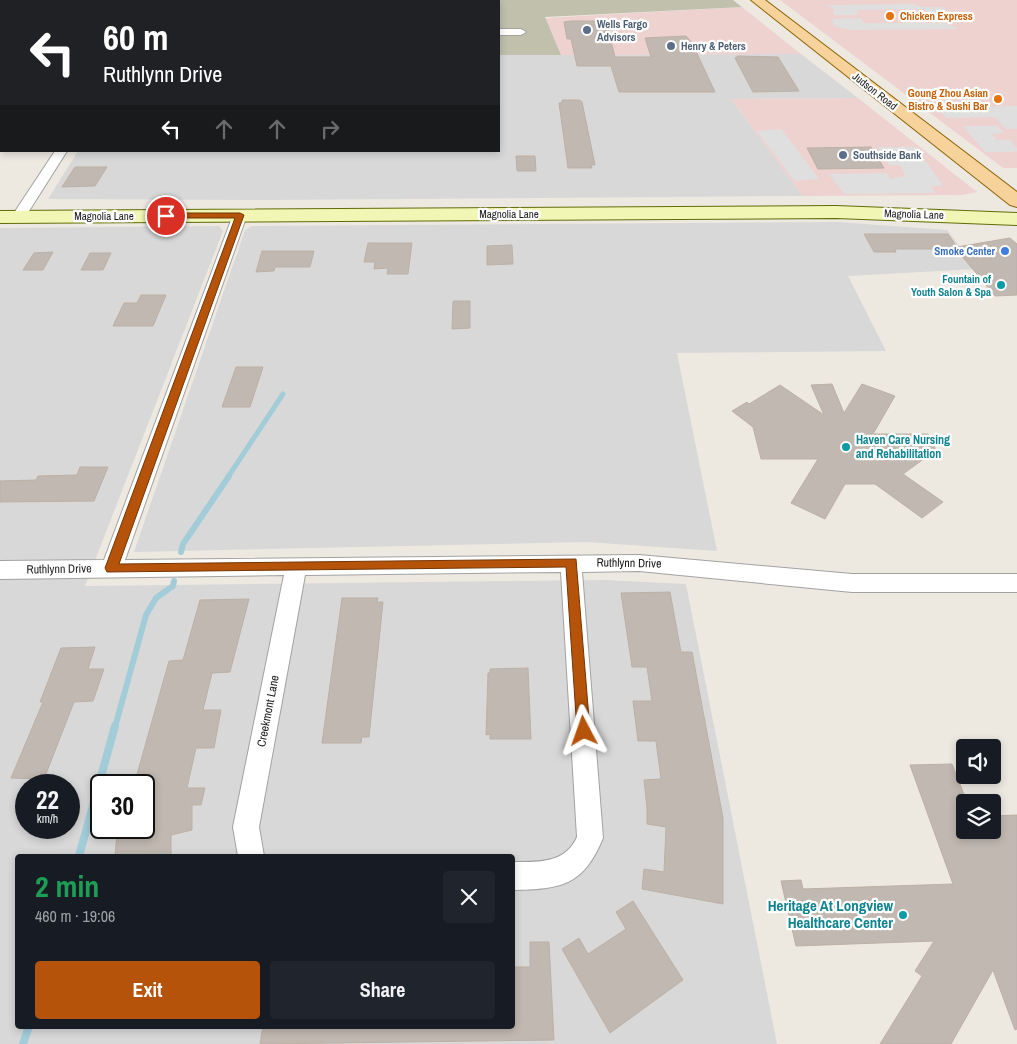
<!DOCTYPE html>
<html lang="en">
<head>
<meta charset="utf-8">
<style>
	body { margin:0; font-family:"Archivo Narrow",sans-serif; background:#20242c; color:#f1f3f6; height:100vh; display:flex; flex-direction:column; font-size:19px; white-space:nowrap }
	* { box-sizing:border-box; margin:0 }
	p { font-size:16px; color:#9ea1a6 }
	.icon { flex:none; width:28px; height:28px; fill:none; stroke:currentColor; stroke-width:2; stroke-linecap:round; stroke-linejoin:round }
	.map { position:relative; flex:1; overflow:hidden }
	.side { position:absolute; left:15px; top:854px; width:500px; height:175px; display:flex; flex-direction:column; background:#171b24; border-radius:5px; box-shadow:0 2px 8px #0003 }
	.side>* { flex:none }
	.banner { position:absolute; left:0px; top:0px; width:500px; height:152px; box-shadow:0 2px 8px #0003; background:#202124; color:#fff; overflow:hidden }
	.buttons { position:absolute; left:956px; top:739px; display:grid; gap:10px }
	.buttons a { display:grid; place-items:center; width:45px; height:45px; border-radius:5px; background:#171b24; box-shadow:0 2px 8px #0003; font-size:25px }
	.speed { position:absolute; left:15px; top:774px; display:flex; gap:10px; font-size:25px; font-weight:700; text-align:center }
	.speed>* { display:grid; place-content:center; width:65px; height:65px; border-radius:50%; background:#171b24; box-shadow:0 2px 8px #0003; line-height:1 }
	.speed small { font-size:12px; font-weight:400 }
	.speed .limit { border:2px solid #111; border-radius:8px; background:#fff; color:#111 }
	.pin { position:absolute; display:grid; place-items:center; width:42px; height:42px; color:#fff; margin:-21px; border:2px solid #fff; border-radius:50%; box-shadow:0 1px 5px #0007 }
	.me { position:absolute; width:55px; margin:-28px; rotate:356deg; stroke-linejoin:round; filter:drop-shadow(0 0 4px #0008) }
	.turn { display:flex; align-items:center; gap:18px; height:105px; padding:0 20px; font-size:22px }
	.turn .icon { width:65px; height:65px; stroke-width:2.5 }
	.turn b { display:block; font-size:35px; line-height:42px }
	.lanes { display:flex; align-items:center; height:48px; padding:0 20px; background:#0003; justify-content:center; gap:25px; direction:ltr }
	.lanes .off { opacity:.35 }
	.round { display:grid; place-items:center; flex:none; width:52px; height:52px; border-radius:5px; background:#20242c }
	.overview { display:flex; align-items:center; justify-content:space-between; height:85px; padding:0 20px }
	h1 { font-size:30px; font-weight:800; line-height:38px; color:#1e9e55 }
	.button { display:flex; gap:10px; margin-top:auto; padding:10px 20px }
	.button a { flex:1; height:58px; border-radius:5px; background:#b45309; color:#fff; font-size:20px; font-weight:800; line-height:58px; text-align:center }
	.button a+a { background:#20242c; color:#f1f3f6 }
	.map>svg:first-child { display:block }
	.residential { fill:#d9d8d8; fill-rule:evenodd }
	.commercial { fill:#edd2d0 }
	.construction { fill:#c0c0ad }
	.parking { fill:#dfdfdf }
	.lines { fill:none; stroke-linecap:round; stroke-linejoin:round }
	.stream-far2 { stroke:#a3ccd9; stroke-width:5 }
	.stream-far1 { stroke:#a3ccd9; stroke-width:6 }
	.stream { stroke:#a3ccd9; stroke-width:8 }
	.building { fill:#c1b8b1; stroke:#bdb0a4 }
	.minor-casing { stroke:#a2a2a2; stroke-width:2 }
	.secondary-casing { stroke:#5f6c09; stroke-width:2 }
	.primary-casing { stroke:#8d6306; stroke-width:2 }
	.minor { fill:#fff; fill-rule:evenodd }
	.secondary { fill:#f2f6b5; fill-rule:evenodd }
	.primary { fill:#f8d29b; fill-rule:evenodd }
	.route { fill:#b45309; stroke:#753606 }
	.food-dot { fill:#e8710a; stroke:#fff; stroke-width:2 }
	.service-dot { fill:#5c6f8a; stroke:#fff; stroke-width:2 }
	.shop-dot { fill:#3f7fe0; stroke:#fff; stroke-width:2 }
	.culture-dot { fill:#0f9aa8; stroke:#fff; stroke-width:2 }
	.labels { text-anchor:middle; stroke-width:4.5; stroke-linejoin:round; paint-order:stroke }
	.far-food-label { font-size:11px; font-weight:bold; fill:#c56008; stroke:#fff; text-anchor:start }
	.far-service-label { font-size:11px; font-weight:bold; fill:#4e5e75; stroke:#fff; text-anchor:start }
	.far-street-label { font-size:11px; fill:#1b1b1b; stroke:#fff }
	.far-shop-label { font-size:11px; font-weight:bold; fill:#366cbe; stroke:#fff; text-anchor:end }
	.far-culture-label { font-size:11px; font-weight:bold; fill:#0d838f; stroke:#fff; text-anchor:end }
	.culture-label { font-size:12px; font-weight:bold; fill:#0d838f; stroke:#fff; text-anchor:start }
	.street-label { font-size:12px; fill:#1b1b1b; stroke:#fff }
	.near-culture-label { font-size:15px; font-weight:bold; fill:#0d838f; stroke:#fff; text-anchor:end }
</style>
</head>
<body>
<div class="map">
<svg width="1017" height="1044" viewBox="0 0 1017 1044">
	<rect width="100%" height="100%" fill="#ede9e1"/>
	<g class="residential">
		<path d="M801,54L858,98L731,99L803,196L266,200L48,199L78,151H499V55Z"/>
		<path d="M839,222L947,230L977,269L848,276L886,351L677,353L717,551L586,542L134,552L245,230L252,226Z"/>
		<path d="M219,226L223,231L85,586L605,580L686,584L777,1044H0V228ZM26,785H69V828H26ZM101,785H144V828H101ZM18,856H512V1026H18Z"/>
	</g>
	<g class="commercial">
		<path d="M780,0H1017V168H1003Z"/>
		<path d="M742,7L801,54L561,55L545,18Z"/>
		<path d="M858,98L977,192L963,195L803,196L731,99Z"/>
	</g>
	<path class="construction" d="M329,0H733L742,7L545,17L561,55H499V1Z"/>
	<g class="parking">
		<path d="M914,4L922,7H943L954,18H932L924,9L858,10L857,15H834L833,8L827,5Z"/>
		<path d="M861,18L863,23H945L958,29L852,30L836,27L831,19Z"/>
		<path d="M1017,106V129H1006L994,117L946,118L937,107Z"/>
		<path d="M963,126H998L1004,133L992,134L997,140H1010L1017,148V152H985Z"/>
		<path d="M781,129L819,179L795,181L757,131Z"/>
		<path d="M877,147H916L943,186H931L935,193L845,194L828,174L887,173L890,179L905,176L900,165H889Z"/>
	</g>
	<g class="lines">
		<path class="stream-far2" d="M228,477L283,394"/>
		<g class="stream-far1">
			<path d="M181,552L183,544L229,476"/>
			<path d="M115,727L146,615L156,598L173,586L174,581"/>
		</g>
		<g class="stream">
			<path d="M79,856L115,726"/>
			<path d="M23,1044L29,1026"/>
		</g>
	</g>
	<g class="building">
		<path d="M571,21H606L615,57H651L645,38L686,36L692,43L715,92H619L611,66H577L571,39H567L564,22Z"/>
		<path d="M738,56L778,57L799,91L753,92L735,58Z"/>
		<path d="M562,100H579L582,102L595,165H591L592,168H568L559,103H562Z"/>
		<path d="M871,147L884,168L818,169L807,148Z"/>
		<path d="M516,156H535L536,171H517Z"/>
		<path d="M75,167H107L95,186L62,187Z"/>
		<path d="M864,234H948L957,247L1010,238L1017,244V295L995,296L956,249H895L896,252H874Z"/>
		<path d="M368,243H412L408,274H387L388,268L374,269L375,262H364Z"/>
		<path d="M512,245L513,264L487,265V246Z"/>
		<path d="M262,251H314L310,267H275L274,271L256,272Z"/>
		<path d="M53,252L43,270H23L34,253Z"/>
		<path d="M90,253H111L103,270H81Z"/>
		<path d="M141,295H166L153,326H113L124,303H137Z"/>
		<path d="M453,301H470V328L452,329Z"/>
		<path d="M236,367H263L250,407H222Z"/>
		<path d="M832,384L844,413L862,384L895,396L873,434H928L940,458H925L903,474L943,502L922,518L875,484H845L825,519L791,503L818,459H761L753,427L732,411L747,402L749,404L780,385L824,415L811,385Z"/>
		<path d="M80,467H108L94,501L0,502V481L36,480L38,476L77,475Z"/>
		<path d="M670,592L681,652H692L723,818V904L642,889L644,869L664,872L666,827L647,824V808L644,780L661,779L656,741H638L633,701H652L647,667H632L621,593Z"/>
		<path d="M342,598H378L377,602H383L369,737H362L361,743H322Z"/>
		<path d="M249,599L230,672L212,673L203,710H221L214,748H196L187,788H205L201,805H192V830L171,835V856H115L117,833L144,828V785H134L169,661L183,660L200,600Z"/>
		<path d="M95,647L88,669H104L93,701L74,702L44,779L11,778L43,702H40L61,648Z"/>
		<path d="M528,668L531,739H490V734L486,735L488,673H490V669Z"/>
		<path d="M952,764L967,802H965V830H992V816L1017,815V1029L1015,1030L993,970L951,1044H880L922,976L915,971L934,941L796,946L781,881L801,880L803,889L953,884L910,765Z"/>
		<path d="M633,901L683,980L610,1033L562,949L579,938L588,954L626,929L616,912Z"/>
		<path d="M530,942H549L554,1040L260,1044L263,1026H512V969L514,967H530Z"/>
	</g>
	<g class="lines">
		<defs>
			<g id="minor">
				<rect x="378" y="0" width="10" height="1"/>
				<rect x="487" y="0" width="10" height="1"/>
				<path d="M499,29H521L526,32L521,35H499Z"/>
				<path d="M55,151H67L24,219H14L12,216Z"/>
				<path d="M240,211L247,215L125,560L639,555L852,574H1017V592H852L639,571L582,572L603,838C583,886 562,889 512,890V862C538,862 565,864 577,837L561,572L305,575L259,827L264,856H238L233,827L284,575L0,579V561L104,560L233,215Z"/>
			</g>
			<path id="secondary" d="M836,206L1017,213V225L836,218L0,223V211Z"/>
			<path id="primary" d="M751,0H765L1017,192V207L1010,205Z"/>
		</defs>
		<use href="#minor" class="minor-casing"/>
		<use href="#secondary" class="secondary-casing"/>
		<use href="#primary" class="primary-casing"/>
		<use href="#minor" class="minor"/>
		<use href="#secondary" class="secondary"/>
		<use href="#primary" class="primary"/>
	</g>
	<path class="route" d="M240,213L244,215L119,564L576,559L590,731L588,735L584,737L579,735L577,731L566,567L107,572L105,568L235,218H166L162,216L166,213Z"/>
	<g class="food-dot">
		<circle cx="890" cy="16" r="5"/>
		<circle cx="998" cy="99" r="5"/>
	</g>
	<g class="service-dot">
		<circle cx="587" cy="30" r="5"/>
		<circle cx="671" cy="46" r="5"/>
		<circle cx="843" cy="155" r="5"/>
	</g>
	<circle class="shop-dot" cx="1005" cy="251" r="5"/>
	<g class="culture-dot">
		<circle cx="1001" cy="285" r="5"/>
		<circle cx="846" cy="447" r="5"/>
		<circle cx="903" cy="915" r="5"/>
	</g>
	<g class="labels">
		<g class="far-food-label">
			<text x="900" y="20">Chicken Express</text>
			<text x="988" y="97" text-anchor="end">Goung Zhou Asian<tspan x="988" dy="13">Bistro &amp; Sushi Bar</tspan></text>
		</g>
		<g class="far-service-label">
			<text x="597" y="28">Wells Fargo<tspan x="597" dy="13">Advisors</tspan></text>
			<text x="681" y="50">Henry &amp; Peters</text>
			<text x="853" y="159">Southside Bank</text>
		</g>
		<g class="far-street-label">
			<text transform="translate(875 91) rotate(38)" y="4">Judson Road</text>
			<text x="509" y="218">Magnolia Lane</text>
			<text transform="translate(914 214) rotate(2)" y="4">Magnolia Lane</text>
			<text x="104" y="220">Magnolia Lane</text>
		</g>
		<g class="far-shop-label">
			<text x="995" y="255">Smoke Center</text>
		</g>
		<g class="far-culture-label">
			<text x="991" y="283">Fountain of<tspan x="991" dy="13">Youth Salon &amp; Spa</tspan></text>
		</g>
		<g class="culture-label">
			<text x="856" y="444">Haven Care Nursing<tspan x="856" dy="14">and Rehabilitation</tspan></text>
		</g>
		<g class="street-label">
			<text transform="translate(629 563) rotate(1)" y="4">Ruthlynn Drive</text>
			<text transform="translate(59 569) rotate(-1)" y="4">Ruthlynn Drive</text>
			<text transform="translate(268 711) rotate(-79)" y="4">Creekmont Lane</text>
		</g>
		<g class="near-culture-label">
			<text x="893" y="911">Heritage At Longview<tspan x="893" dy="17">Healthcare Center</tspan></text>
		</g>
	</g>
</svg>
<div class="buttons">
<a><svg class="icon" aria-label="sound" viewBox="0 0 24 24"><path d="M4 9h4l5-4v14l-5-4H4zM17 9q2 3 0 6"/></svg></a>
<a><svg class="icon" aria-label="layers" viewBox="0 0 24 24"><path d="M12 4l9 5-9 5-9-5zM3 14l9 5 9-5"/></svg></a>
</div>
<div class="speed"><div>22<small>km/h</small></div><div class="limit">30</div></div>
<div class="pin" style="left:166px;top:216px;background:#d93025"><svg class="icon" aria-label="arrive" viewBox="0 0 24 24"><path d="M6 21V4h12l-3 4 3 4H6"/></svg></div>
<svg class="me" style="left:584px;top:731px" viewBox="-20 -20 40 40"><path d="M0-17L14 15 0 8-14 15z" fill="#b45309" stroke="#fff" stroke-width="4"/></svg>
<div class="banner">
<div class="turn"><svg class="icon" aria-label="left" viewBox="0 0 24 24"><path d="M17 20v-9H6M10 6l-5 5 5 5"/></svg><div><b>60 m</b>Ruthlynn Drive</div></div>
<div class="lanes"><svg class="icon" aria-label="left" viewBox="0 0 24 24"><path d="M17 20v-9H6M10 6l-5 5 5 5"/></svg><svg class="icon off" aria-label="ahead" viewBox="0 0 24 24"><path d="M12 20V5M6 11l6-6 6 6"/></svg><svg class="icon off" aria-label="ahead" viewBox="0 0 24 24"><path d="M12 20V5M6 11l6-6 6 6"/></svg><svg class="icon off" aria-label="right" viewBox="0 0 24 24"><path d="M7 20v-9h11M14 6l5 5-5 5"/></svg></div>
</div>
<section class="side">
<div class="overview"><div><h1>2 min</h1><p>460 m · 19:06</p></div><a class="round"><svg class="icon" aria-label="close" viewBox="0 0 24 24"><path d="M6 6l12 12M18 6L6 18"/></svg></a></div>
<div class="button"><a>Exit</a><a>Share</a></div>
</section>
</div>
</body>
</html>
